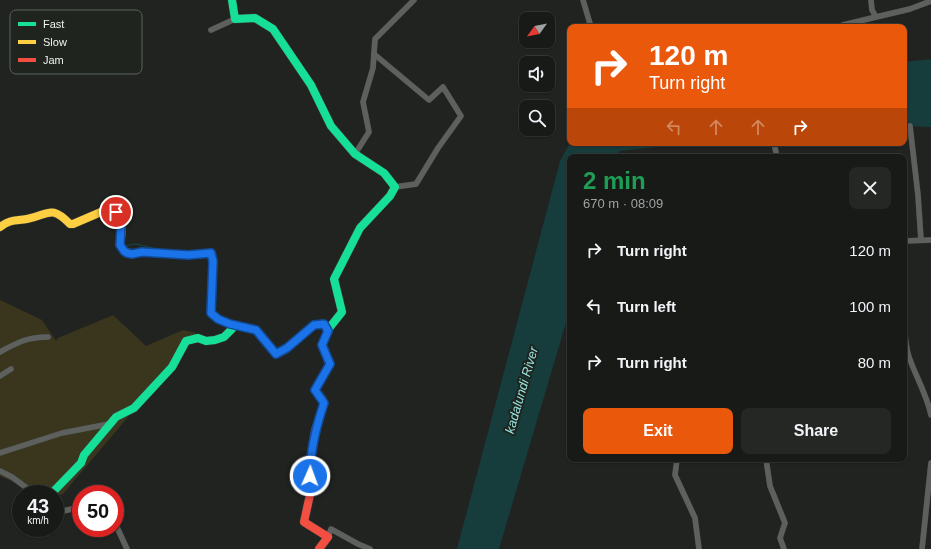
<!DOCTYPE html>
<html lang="en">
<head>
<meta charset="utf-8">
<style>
	body { margin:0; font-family:Arial,sans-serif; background:#252725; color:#f1f3f6; height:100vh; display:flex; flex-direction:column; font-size:15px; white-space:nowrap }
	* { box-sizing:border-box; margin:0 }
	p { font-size:13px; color:#9fa1a2 }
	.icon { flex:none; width:22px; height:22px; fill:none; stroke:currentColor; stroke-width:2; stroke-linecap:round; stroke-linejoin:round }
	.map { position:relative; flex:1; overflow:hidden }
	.sheet { position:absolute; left:567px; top:154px; width:340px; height:308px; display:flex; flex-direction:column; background:#181a18; border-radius:8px; box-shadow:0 1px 3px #0004,0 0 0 1px #363837 }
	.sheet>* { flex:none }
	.top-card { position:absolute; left:567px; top:24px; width:340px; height:122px; border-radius:8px; box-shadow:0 1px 3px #0004,0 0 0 1px #363837; background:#ea580c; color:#fff; overflow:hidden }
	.needle { width:26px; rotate:237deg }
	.controls { position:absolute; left:519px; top:12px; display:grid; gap:8px }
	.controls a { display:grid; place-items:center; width:36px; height:36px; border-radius:8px; background:#181a18; box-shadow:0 1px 3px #0004,0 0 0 1px #363837; font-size:20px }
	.speed { position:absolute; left:12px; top:485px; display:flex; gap:8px; font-size:20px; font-weight:700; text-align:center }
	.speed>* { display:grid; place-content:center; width:52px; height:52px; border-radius:50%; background:#181a18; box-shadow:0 1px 3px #0004,0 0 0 1px #363837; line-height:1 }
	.speed small { font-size:10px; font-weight:400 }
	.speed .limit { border:6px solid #d22; background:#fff; color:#111 }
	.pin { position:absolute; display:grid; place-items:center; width:34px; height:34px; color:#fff; margin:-17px; border:2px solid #fff; border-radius:50%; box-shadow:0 1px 4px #0007 }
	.me { position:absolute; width:44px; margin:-22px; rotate:2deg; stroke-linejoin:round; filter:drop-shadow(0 0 3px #0008) }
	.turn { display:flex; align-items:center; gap:14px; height:84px; padding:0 16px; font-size:18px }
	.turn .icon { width:52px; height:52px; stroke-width:2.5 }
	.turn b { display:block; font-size:28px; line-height:34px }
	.lanes { display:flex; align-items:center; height:38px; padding:0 16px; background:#0003; justify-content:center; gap:20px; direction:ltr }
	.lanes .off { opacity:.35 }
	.round { display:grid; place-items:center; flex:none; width:42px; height:42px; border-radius:8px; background:#252725 }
	.head { display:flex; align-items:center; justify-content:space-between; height:68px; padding:0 16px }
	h1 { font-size:24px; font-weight:700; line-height:30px; color:#1e9e55 }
	.action { display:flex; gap:8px; margin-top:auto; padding:8px 16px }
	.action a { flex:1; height:46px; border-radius:8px; background:#ea580c; color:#fff; font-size:16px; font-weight:700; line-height:46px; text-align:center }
	.action a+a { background:#252725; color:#f1f3f6 }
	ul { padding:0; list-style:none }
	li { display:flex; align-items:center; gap:12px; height:56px; padding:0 16px }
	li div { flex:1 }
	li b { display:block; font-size:15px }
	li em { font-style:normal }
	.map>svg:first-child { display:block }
	.green { fill:#3a361e }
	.water { fill:#163d3c }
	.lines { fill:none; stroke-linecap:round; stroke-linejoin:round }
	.stream { stroke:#163d3c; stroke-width:1.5 }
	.street-casing { stroke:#3b3e3b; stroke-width:6 }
	.fast-casing { stroke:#3b3e3b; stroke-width:9 }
	.slow-casing { stroke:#3b3e3b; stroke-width:9 }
	.jam-casing { stroke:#3b3e3b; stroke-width:9 }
	.street { stroke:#5d605d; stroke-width:5.5 }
	.fast { stroke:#16e098; stroke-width:8 }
	.slow { stroke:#ffcf43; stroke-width:8 }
	.jam { stroke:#f24e42; stroke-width:8 }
	.route-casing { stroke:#114b97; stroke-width:10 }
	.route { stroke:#1a73e8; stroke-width:7 }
	.labels { text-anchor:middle; stroke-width:4; stroke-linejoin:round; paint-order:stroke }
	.water-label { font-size:13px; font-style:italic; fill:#96e5e2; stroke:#1f241f }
	.key { fill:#1f241f; stroke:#5d625d; stroke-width:1 }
	.key-label { font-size:11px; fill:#eff3ef }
</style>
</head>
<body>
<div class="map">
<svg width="931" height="549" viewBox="0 0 931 549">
	<rect width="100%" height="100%" fill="#202320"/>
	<path class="green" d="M0,300L42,320L56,341L58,338L113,315L146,346L183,330L196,333L182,353L62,495L33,491L0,476Z"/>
	<g class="water">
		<path d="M931,59V127L904,126V62Z"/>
		<path d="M570,143H694L619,151L617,157H570V309L499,549H457L560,161Z"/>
	</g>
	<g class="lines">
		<g class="stream">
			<path d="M125,247L128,245L137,244L156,249"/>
			<path d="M182,251H190"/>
		</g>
		<defs>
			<g id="street">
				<path d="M583,0L591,27"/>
				<path d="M871,0L872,10L876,17L910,9L931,1"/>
				<path d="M843,25L876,17"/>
				<path d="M211,30L235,19"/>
				<path d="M374,54L429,100L443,87L461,116L438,148L416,184L395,187"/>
				<path d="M910,126L918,195L921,240"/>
				<path d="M774,143L777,157"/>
				<path d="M355,154L369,132L363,102L373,68L375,39L414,0"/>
				<path d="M904,241L931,240"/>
				<path d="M904,321C905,333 905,345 909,357C916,377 927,395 931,415"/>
				<path d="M0,352C18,342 28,337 48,337"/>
				<path d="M0,376L11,369"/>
				<path d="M0,453L62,433L109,424L108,426"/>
				<path d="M677,459L675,475L695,518L699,549"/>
				<path d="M766,459L770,486L785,523L780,538L784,549"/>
				<path d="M0,471L12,477L35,494"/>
				<path d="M55,509L63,511L81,507"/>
				<path d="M115,523L127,549"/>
				<path d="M328,537L331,529L358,544L370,549"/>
				<path d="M922,549L931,463"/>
			</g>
			<g id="fast">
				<path d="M232,0L235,19L255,18L273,29L311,85L331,126L355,154L384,173L395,187L390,196L360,228L334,279L342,312L330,327L322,345L330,364L315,390L322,399"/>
				<path d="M186,255L211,253L213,261L211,313L218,319L230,324L256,330L276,354L287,348L314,325L324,324L328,331"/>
				<path d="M51,494L81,463L84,455L116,417L134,408L172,367L186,341L198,338L206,341L215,340L224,337L232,329L230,324"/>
			</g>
			<path id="slow" d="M0,227C11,219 15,221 27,219C49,215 50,204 70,224H73L101,212L113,210C124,219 122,232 120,245L124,251L132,254L142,252L186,255"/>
			<path id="jam" d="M319,549L328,537L304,522L311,490L310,463L315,431L324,403L322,399"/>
		</defs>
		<use href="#street" class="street-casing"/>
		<use href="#fast" class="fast-casing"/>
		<use href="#slow" class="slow-casing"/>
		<use href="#jam" class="jam-casing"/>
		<use href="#street" class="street"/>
		<use href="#fast" class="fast"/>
		<use href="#slow" class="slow"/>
		<use href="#jam" class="jam"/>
	</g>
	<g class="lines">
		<defs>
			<path id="route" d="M116,212L120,215L121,226L120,245L124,251L127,253L132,254L142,252L188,255L211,253L213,261L211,313L218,319L230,324L256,330L276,354L287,348L314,325L324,324L328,331L322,345L330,364L315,390L324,403C316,427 310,451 310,476"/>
		</defs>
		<use href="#route" class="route-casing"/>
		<use href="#route" class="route"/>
	</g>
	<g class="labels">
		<g class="water-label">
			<text transform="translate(521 390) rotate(-74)" y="5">kadalundi River</text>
		</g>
	</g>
	<rect x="10" y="10" width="132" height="64" rx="6" class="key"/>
	<rect x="18" y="22" width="18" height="4" fill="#16e098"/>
	<rect x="18" y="40" width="18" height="4" fill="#ffcf43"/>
	<rect x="18" y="58" width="18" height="4" fill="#f24e42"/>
	<g class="key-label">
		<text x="43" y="28">Fast</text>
		<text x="43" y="46">Slow</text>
		<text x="43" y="64">Jam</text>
	</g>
</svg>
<div class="controls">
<a><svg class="needle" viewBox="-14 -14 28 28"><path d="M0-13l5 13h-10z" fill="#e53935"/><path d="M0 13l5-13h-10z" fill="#9fa1a2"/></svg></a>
<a><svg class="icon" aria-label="sound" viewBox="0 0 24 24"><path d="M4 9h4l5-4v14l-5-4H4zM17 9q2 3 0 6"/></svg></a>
<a><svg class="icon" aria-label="search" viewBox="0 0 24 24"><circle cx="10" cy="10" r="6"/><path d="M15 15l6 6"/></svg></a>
</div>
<div class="speed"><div>43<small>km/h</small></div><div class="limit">50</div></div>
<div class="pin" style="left:116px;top:212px;background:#d93025"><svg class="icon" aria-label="arrive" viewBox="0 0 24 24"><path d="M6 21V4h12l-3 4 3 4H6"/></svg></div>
<svg class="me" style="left:310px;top:476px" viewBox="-20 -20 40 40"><circle r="17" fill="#1a73e8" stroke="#fff" stroke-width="3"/><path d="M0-11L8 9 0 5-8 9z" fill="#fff"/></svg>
<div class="top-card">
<div class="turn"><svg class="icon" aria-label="right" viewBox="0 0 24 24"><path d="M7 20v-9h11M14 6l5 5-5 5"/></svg><div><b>120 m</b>Turn right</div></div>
<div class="lanes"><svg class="icon off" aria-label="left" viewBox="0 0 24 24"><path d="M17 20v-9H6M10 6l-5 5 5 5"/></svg><svg class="icon off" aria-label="ahead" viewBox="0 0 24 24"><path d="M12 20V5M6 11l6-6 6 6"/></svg><svg class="icon off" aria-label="ahead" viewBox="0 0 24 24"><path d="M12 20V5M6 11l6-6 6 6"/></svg><svg class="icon" aria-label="right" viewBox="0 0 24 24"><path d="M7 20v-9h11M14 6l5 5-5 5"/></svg></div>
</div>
<section class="sheet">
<div class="head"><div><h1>2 min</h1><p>670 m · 08:09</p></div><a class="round"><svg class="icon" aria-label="close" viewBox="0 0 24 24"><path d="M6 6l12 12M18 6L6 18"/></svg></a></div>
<ul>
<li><svg class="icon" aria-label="right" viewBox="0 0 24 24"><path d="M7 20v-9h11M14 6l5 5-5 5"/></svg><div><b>Turn right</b></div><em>120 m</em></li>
<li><svg class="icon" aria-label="left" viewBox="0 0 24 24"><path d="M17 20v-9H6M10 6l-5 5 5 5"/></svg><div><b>Turn left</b></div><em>100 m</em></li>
<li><svg class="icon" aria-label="right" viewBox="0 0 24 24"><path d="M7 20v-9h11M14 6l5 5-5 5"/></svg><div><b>Turn right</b></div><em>80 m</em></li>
</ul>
<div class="action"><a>Exit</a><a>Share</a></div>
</section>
</div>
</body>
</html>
